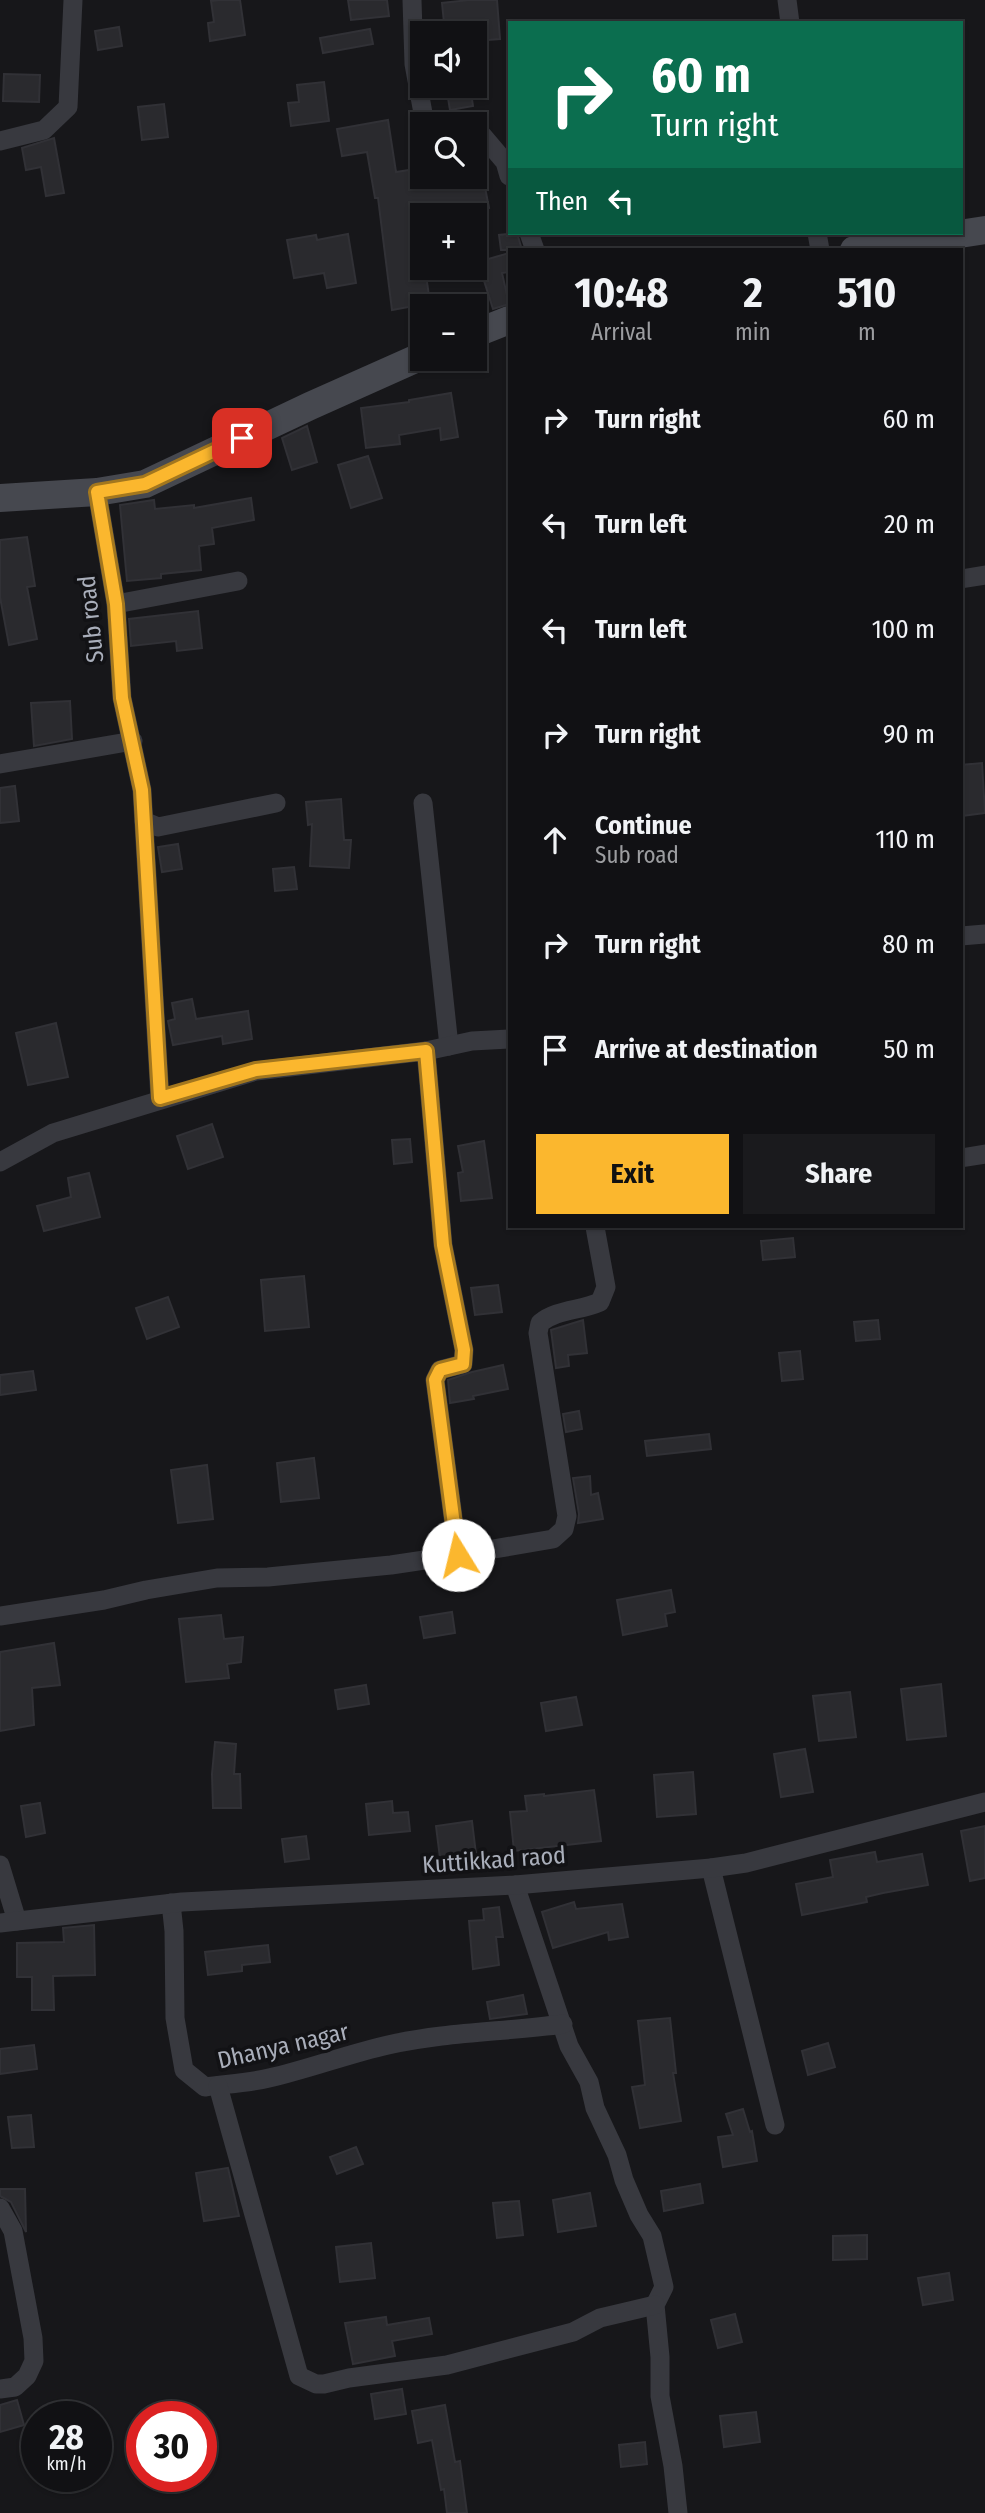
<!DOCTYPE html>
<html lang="en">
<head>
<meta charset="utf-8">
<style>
	body { margin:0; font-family:"Fira Sans Condensed",sans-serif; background:#1a1a1d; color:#f1f3f6; height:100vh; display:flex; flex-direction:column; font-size:26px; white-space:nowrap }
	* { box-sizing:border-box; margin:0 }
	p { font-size:23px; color:#9c9da0 }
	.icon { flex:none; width:38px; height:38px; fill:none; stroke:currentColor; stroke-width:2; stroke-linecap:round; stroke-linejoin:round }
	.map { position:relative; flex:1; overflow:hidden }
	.side { position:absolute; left:508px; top:248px; width:455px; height:980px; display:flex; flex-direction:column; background:#111114; border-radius:0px; box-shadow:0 2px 5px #0004,0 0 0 2px #303134 }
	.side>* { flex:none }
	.hud { position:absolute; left:508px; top:21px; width:455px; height:214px; border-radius:0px; box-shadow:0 2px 5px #0004,0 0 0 2px #303134; background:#0b6e4f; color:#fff; overflow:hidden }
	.controls { position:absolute; left:410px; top:21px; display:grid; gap:14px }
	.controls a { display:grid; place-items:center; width:77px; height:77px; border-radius:0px; background:#111114; box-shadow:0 2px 5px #0004,0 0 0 2px #303134; font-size:35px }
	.speed { position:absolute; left:21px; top:2401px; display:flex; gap:14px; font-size:35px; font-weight:700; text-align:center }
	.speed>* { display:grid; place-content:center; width:91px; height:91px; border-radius:50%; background:#111114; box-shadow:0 2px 5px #0004,0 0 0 2px #303134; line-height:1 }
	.speed small { font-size:18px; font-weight:400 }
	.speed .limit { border:10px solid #d22; background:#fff; color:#111 }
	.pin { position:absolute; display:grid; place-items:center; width:60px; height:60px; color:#fff; margin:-30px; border-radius:14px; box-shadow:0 4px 10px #0006 }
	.me { position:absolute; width:77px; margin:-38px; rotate:351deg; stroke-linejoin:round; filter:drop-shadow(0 0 5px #0008) }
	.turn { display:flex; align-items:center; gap:24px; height:147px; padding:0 28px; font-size:32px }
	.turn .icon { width:91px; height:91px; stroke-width:2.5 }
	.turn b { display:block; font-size:49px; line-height:60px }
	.then { display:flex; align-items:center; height:66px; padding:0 28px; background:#0003; gap:14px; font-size:26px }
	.eta { display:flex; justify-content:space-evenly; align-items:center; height:119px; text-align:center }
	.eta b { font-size:42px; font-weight:700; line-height:49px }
	.button { display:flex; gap:14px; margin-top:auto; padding:14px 28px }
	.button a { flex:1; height:80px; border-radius:0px; background:#fbb72e; color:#111; font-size:28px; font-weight:700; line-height:80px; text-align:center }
	.button a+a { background:#1a1a1d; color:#f1f3f6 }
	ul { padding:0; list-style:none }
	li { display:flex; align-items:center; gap:21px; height:105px; padding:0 28px }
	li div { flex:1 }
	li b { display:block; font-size:26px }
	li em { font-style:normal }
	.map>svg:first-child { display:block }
	.building { fill:#2a2a2e; stroke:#313136; stroke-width:2 }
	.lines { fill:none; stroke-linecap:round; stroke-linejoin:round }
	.minor { stroke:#38393f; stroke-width:19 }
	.secondary { stroke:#46484f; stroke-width:28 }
	.route-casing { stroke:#a3771e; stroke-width:18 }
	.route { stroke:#fbb72e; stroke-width:12 }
	.labels { text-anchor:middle; stroke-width:7; stroke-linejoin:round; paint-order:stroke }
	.street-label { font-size:24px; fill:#a9aeba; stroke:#121215 }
</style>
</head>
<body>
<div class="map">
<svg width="985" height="2513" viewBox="0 0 985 2513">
	<rect width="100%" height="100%" fill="#17171a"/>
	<g class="building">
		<path d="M220,0H240L245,35L210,41L208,23L214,22L211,1Z"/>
		<path d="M348,0H387L389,16L351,20Z"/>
		<path d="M469,0H497L500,39L474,41V33H445L442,3Z"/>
		<path d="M119,27L122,46L98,50L95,31Z"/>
		<path d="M370,29L373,44L323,53L320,38Z"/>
		<path d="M4,74L40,75L39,102L3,101Z"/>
		<path d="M324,82L329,121L291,126L288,103L299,102L297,85Z"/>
		<path d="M446,86H470L473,106L450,110Z"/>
		<path d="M164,104L168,137L142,140L138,107Z"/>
		<path d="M388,120L396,172L422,168V177H483L489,208L449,215H422V268H425L430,303L392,310L378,198H375L367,152L342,156L337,129Z"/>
		<path d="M54,138L64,193L46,196L41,167L26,170L22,148Z"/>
		<path d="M517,233L522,250H501L499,235Z"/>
		<path d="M348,234L356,283L327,288L324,273L294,278L287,240L316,235L317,240Z"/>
		<path d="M509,253V272L502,273L509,304L493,309L478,262Z"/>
		<path d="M451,393L458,437L441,440L440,428L399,435L400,444L366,448L361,408L409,402V400Z"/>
		<path d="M307,426L317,462L292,470L282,438Z"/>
		<path d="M368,456L382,498L351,508L338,465Z"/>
		<path d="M251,498L254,520L212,528L214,544L199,546L201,570L161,574V578L127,581L120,505L154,500L155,509L194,505V508Z"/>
		<path d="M27,537L35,586L27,587L37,639L9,645L0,597V540Z"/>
		<path d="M198,611L202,648L177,651L176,641L131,646L129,619Z"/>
		<path d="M70,701L72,739L34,746L31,703Z"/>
		<path d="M982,763L985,813L961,816V765Z"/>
		<path d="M15,786L19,821L0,823V788Z"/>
		<path d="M341,799L344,840H351L349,868L310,866L312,824L308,825L306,802Z"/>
		<path d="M178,844L182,869L162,872L158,847Z"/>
		<path d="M294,867L297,889L275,891L273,869Z"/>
		<path d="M192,999L196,1019L248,1011L252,1039L223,1044L222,1036L173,1045L168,1021L175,1019L172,1003Z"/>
		<path d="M56,1023L68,1077L28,1085L16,1033Z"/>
		<path d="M212,1124L223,1157L188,1169L177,1136Z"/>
		<path d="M410,1139L412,1162L394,1164L392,1140Z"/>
		<path d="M484,1141L492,1198L461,1201L458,1173L463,1172L458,1146Z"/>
		<path d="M89,1173L100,1217L44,1231L37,1206L71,1197L68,1178Z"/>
		<path d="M793,1238L795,1257L763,1260L761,1241Z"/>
		<path d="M304,1276L309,1327L265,1331L261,1280Z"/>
		<path d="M498,1285L502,1312L475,1315L471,1288Z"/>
		<path d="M168,1297L179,1327L147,1339L136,1308Z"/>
		<path d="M583,1320L587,1353L568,1355L569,1366L556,1368L551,1330Z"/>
		<path d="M878,1320L880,1339L856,1341L854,1322Z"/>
		<path d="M800,1351L803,1379L782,1381L779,1353Z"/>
		<path d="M503,1365L508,1389L473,1396L474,1399L450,1403L448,1380L472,1372Z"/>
		<path d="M33,1371L36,1390L0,1395V1375Z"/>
		<path d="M579,1411L582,1429L566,1432L563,1414Z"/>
		<path d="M709,1434L711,1449L647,1456L645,1441Z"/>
		<path d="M314,1458L319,1498L281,1502L277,1463Z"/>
		<path d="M207,1465L213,1519L178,1523L171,1470Z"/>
		<path d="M590,1476L591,1495L598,1493L603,1519L578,1523L579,1514L573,1478Z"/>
		<path d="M671,1590L675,1612L665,1614L667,1626L623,1635L617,1600Z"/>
		<path d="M452,1612L455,1633L424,1638L420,1617Z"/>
		<path d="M221,1615L224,1639L243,1637L241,1662L227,1664L229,1678L186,1682L179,1619Z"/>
		<path d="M54,1643L60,1685L32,1688L34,1725L0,1731V1652Z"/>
		<path d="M941,1684L946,1736L907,1740L901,1689Z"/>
		<path d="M366,1685L369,1704L338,1709L335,1690Z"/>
		<path d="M850,1692L856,1737L819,1741L813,1696Z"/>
		<path d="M576,1697L582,1725L546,1731L541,1703Z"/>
		<path d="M215,1742L236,1744L234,1774H240L241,1808H213L212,1774Z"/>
		<path d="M805,1749L813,1792L781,1797L774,1754Z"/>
		<path d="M693,1772L696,1814L657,1817L654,1775Z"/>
		<path d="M594,1790L601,1841L514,1851L510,1812L527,1811L525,1796L544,1794V1796Z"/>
		<path d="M392,1801L393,1813L408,1812L410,1831L369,1835L366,1804Z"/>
		<path d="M40,1803L45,1833L26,1837L21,1806Z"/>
		<path d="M472,1821L476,1854L440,1858L436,1826Z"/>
		<path d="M985,1826V1878L970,1881L961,1831Z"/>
		<path d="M306,1836L309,1859L285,1862L282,1839Z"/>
		<path d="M875,1852L877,1862L922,1854L928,1885L883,1893L866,1897L867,1902L802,1915L796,1884L833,1877L830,1860Z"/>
		<path d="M574,1902L576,1909L622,1904L628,1937L609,1940L608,1932L553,1948L542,1912Z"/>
		<path d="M499,1907L503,1937H496L499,1965L473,1969L469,1921L484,1920L483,1909Z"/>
		<path d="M94,1925L95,1975L53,1976L54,2010H32V1977H17V1943L64,1942L63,1928Z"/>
		<path d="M268,1945L270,1962L242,1965V1971L208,1975L205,1952Z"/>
		<path d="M523,1995L527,2014L490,2019L487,2002Z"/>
		<path d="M670,2018L676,2073H673L681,2121L640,2128L632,2087L645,2085L638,2021Z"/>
		<path d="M828,2043L835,2067L808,2075L802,2051Z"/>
		<path d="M34,2045L37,2069L0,2074V2049Z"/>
		<path d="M743,2109L750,2132L752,2131L757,2161L723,2167L718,2137L733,2135L726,2114Z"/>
		<path d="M31,2115L34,2147L12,2148L8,2117Z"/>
		<path d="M356,2147L363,2164L337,2174L330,2157Z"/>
		<path d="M228,2168L239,2216L204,2221L196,2173Z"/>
		<path d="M700,2184L703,2203L664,2211L661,2191Z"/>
		<path d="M0,2189H25L26,2232L11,2202L0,2196Z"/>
		<path d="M590,2193L596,2226L558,2232L553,2200Z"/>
		<path d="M519,2201L523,2235L497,2238L493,2203Z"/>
		<path d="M867,2235V2259L833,2260V2236Z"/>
		<path d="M371,2243L375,2278L340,2282L336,2247Z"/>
		<path d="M949,2273L953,2300L923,2305L918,2278Z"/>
		<path d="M735,2314L742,2342L718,2348L711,2320Z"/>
		<path d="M386,2317L387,2325L429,2318L432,2334L392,2341L395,2356L353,2364L345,2323Z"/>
		<path d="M402,2389L406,2414L375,2419L371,2394Z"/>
		<path d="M17,2400L24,2425L0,2432V2405Z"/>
		<path d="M445,2405L455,2462L460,2461L467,2513H447L444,2489L441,2490L432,2440L418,2443L412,2411Z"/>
		<path d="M756,2412L760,2442L724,2447L720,2416Z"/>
		<path d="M645,2442L647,2464L621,2467L619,2445Z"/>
	</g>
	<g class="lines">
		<g class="minor">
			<path d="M412,0L414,64L425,124"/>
			<path d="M787,0L790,23"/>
			<path d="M474,134L482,135L505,162L509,176"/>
			<path d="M0,141L44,130L68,107L73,0"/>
			<path d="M529,233L535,250"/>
			<path d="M817,233L820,250"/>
			<path d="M97,492L116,604L122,698L142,790L160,1099"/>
			<path d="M961,579L985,575"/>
			<path d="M116,604L238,581"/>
			<path d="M0,764L133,741"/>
			<path d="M423,803L449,1046"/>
			<path d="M144,821L158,827L276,803"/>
			<path d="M961,936L985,934"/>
			<path d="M961,1158L985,1154"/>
			<path d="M0,1162L53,1133L256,1071L426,1051L472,1041L509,1039"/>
			<path d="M458,1555L553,1539L564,1529L567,1516L538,1333L540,1323C557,1309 580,1311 600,1302L606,1287L595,1227"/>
			<path d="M0,1616L104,1600L146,1590L217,1578L268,1577L391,1565L458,1555L435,1380L440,1370L463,1364L464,1350L443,1245L426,1051"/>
			<path d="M0,1865L17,1921"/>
			<path d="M711,1868L775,2125"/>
			<path d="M515,1885L569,2046L589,2082L595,2108L617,2155L624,2180L639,2215L652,2236L664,2287L655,2305L660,2357V2396L673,2466L678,2513"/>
			<path d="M171,1903L174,1931L175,2018L184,2070L205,2087C226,2084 248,2083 269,2078C309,2069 348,2054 388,2045C445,2032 505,2032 563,2024"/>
			<path d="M0,1923L182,1902L515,1885L711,1868L746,1863L985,1802"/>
			<path d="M218,2086L299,2376L316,2384H324L349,2378L447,2365L573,2332L600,2318L655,2305"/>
			<path d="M0,2208L13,2231L33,2338L34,2361L27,2376L15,2387L0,2389"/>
		</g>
		<g class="secondary">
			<path d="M854,250L985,230"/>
			<path d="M474,334L509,320"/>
			<path d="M0,498L97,492L145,484L310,406L422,356"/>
		</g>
	</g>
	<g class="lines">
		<defs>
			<path id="route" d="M242,438L145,484L97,492L116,604L122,698L142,790L160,1098L256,1070L426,1051L443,1245L464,1350L463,1364L440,1370L435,1380L458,1555"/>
		</defs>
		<use href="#route" class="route-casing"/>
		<use href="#route" class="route"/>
	</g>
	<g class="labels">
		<g class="street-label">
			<text transform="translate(91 619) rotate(-96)" y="8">Sub road</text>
			<text transform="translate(494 1860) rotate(-4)" y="8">Kuttikkad raod</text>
			<text transform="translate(283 2046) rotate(-13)" y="8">Dhanya nagar</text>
		</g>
	</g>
</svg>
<div class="controls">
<a><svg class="icon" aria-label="sound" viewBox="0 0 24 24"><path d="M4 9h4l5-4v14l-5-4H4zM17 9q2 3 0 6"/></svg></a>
<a><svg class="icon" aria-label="search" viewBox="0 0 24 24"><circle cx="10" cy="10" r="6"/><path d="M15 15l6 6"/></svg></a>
<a>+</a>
<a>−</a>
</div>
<div class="speed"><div>28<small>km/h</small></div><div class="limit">30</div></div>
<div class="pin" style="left:242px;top:438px;background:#d93025"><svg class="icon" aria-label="arrive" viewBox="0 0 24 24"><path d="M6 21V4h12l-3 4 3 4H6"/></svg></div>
<svg class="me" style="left:458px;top:1555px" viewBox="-20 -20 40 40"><circle r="19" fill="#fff"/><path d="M0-13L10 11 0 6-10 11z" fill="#fbb72e"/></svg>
<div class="hud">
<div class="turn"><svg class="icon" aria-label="right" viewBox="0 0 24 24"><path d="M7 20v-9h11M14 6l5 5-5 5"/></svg><div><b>60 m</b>Turn right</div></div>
<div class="then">Then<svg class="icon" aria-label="left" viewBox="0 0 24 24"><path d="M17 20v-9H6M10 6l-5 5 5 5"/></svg></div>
</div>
<section class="side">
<div class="eta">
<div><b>10:48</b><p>Arrival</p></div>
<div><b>2</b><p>min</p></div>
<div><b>510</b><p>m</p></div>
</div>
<ul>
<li><svg class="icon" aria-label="right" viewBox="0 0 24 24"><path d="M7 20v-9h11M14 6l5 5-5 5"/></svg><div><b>Turn right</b></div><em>60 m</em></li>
<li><svg class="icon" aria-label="left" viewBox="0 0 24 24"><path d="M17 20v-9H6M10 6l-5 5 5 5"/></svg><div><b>Turn left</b></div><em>20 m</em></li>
<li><svg class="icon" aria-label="left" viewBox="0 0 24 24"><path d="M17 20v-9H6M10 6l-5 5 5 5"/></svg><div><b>Turn left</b></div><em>100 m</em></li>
<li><svg class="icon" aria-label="right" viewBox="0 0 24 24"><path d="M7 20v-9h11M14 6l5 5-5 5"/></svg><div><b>Turn right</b></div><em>90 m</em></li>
<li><svg class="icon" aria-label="ahead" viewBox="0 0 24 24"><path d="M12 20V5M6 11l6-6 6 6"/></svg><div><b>Continue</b><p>Sub road</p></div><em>110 m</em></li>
<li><svg class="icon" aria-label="right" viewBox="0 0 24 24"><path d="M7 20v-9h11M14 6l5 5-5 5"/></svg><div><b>Turn right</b></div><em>80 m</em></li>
<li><svg class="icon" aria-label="arrive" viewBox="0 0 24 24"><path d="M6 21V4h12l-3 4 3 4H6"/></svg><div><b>Arrive at destination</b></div><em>50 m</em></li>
</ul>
<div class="button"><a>Exit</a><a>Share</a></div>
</section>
</div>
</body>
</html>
